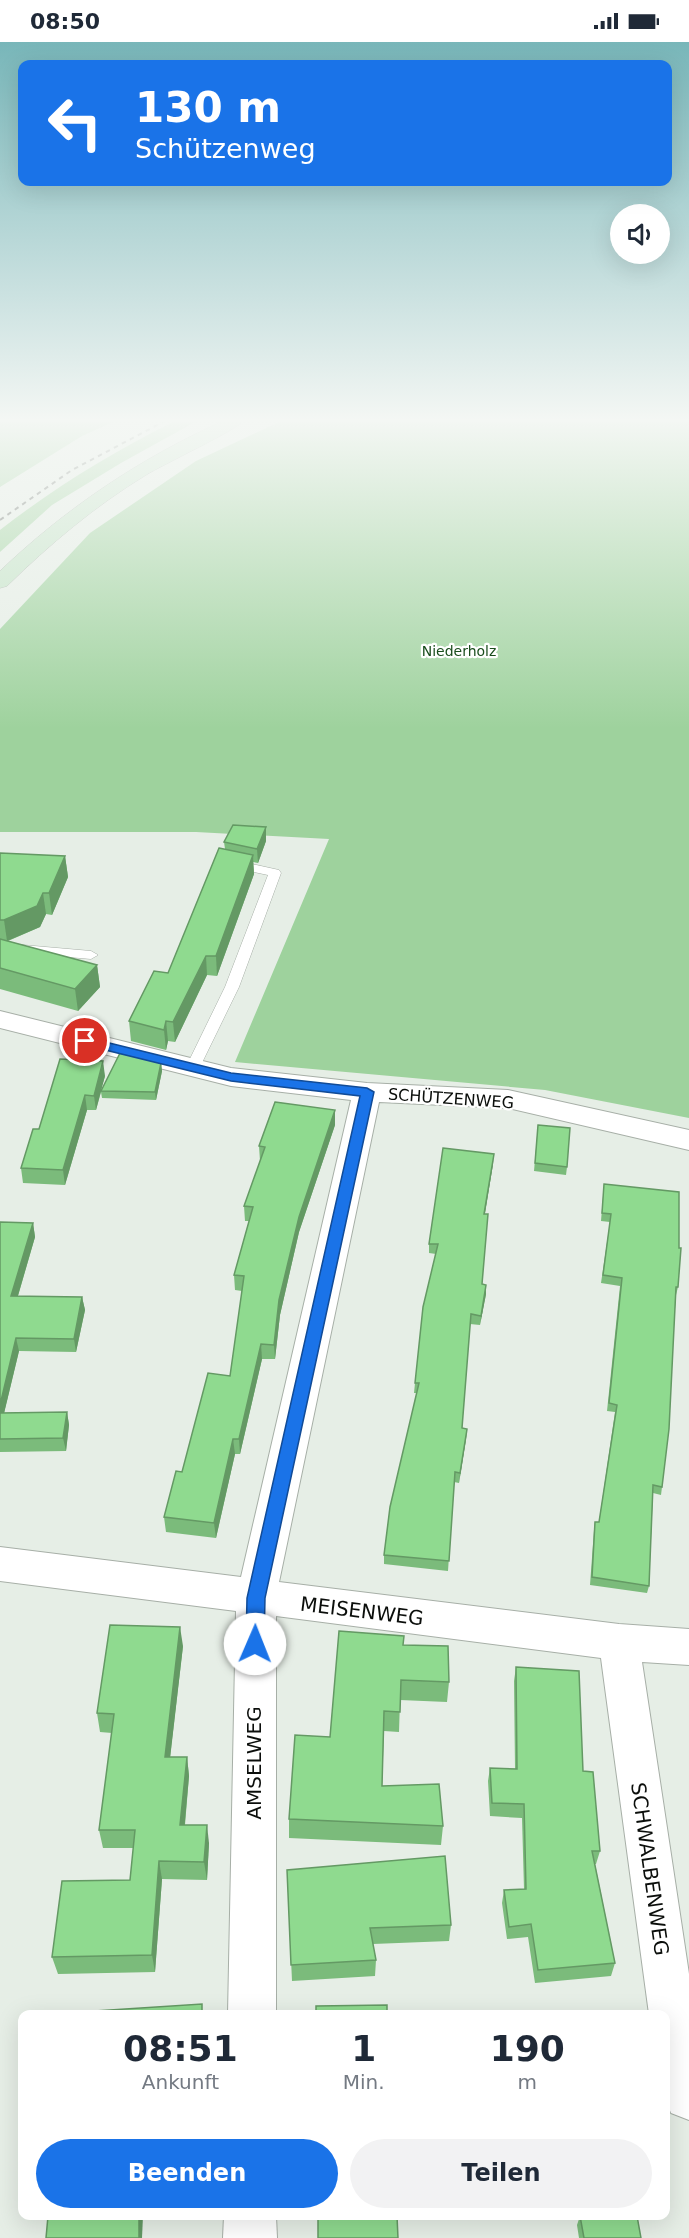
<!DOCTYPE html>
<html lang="de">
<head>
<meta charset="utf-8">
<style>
	body { margin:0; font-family:"DejaVu Sans",sans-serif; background:#f2f2f3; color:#1f2937; height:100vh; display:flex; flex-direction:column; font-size:22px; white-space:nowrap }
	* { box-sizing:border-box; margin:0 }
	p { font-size:20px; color:#747a83 }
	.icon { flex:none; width:33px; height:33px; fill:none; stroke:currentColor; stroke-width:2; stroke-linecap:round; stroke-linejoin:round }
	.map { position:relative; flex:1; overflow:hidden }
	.side { position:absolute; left:18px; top:1968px; width:652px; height:210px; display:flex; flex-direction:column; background:#fff; border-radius:12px; box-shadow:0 6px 24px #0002 }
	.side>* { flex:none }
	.top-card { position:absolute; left:18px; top:18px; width:654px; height:126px; border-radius:12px; box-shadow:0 6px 24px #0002; background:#1a73e8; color:#fff; overflow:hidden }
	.fabs { position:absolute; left:610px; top:162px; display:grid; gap:12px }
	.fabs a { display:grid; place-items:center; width:60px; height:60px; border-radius:50%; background:#fff; box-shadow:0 6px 24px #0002; font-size:30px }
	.pin { position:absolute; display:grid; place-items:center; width:51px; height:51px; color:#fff; margin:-26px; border:3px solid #fff; border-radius:50%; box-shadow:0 2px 6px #0007 }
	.me { position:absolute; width:66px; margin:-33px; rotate:1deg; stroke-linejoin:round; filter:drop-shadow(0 0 4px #0008) }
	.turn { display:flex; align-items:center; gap:21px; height:126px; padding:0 18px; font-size:27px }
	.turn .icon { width:78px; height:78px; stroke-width:2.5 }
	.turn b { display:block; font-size:42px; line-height:51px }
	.eta { display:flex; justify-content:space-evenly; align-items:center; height:102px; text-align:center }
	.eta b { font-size:36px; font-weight:800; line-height:42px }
	.action { display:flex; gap:12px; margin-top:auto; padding:12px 18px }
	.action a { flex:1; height:69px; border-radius:36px; background:#1a73e8; color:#fff; font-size:24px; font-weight:800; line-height:69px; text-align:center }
	.action a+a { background:#f2f2f3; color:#1f2937 }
	.status { display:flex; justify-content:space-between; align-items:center; height:42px; padding:0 30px; background:#fff; direction:ltr }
	.status svg { height:16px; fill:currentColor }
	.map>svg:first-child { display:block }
	.green { fill:#9ed29d }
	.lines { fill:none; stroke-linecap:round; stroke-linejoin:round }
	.lane-casing { stroke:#a7afa7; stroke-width:1 }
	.street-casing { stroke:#a7afa7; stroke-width:2 }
	.secondary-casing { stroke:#a7afa7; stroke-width:1 }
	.lane { fill:#fff; fill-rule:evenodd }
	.street { fill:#fff; fill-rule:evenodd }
	.secondary { fill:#c2e3c5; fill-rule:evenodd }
	.rail { stroke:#686d68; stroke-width:2; stroke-dasharray:4.5 4.5; stroke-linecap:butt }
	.wall { fill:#7bbb7b }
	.shaded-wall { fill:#649964 }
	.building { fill:#8fda8f; stroke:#649964; stroke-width:1.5 }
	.route { fill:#1a73e8; stroke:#114b97; stroke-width:1.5 }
	.labels { text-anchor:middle; stroke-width:4.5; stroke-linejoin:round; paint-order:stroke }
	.far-park-label { font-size:14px; fill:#1a4d1d; stroke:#fff }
	.street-label { font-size:16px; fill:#0b0e0b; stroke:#fff }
	.near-street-label { font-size:20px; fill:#0b0e0b; stroke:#fff }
</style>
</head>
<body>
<div class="status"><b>08:50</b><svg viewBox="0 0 49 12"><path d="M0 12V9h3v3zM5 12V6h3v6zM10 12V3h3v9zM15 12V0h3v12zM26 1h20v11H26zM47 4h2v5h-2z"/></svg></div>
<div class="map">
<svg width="689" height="2196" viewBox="0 0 689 2196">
	<rect width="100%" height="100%" fill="#e6eee6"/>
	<g class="green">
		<path d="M0,380H113L82,394L0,445Z"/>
		<path d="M173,380H195L121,421L52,463L0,510V488C54,446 111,411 173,380Z"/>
		<path d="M279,380H689V1076L545,1048L235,1020L329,797L196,790H0V587L90,491L196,419Z"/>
	</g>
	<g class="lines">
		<defs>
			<g id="lane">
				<path d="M234,818L279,828L281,831L239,945L199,1027L192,1032L185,1027L225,945L268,833L230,825L228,822Z"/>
				<path d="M0,901L91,909L98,913L91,917L0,909Z"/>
			</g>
			<g id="street">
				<path d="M0,969L231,1026L367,1041L508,1048L689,1088V1108L508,1066L379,1060L279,1540L619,1582L689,1587V1623L642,1620L689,1932V2078L671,2071L666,2058V1972H649L601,1616L276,1574V1972H228L236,1569L0,1539V1505L241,1535L351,1058L231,1044L0,986Z"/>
				<path d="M224,2174H276L277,2196H223Z"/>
			</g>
			<path id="secondary" d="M221,380H242C236,388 162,423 146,433C95,464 50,502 7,544L0,546V529C65,467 139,417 221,380Z"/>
		</defs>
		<use href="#lane" class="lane-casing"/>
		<use href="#street" class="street-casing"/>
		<use href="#secondary" class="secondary-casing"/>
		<use href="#lane" class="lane"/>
		<use href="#street" class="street"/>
		<use href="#secondary" class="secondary"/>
		<path class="rail" d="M0,478L72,428L163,380"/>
	</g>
	<g class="wall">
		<path d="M266,799L258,821L253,820L254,832L217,934L207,933L175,1000L168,999L166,1008L131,999L129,979L168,931L225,807L224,800Z"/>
		<path d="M0,811L65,814L68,835L52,873L46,872L40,885L8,899L97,923L100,945L78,969L0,947Z"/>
		<path d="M161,1021L162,1029L156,1058L102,1056L101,1050L96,1068H87L65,1143L23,1141L21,1126L39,1087L105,1034L101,1047Z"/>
		<path d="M335,1068V1083L299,1190L280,1273L275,1317H262L240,1412H235L216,1496L166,1490L164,1475L182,1430L230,1334L242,1249L235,1248L234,1233L249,1179H245L244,1164L260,1119L259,1104Z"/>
		<path d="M538,1083L567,1125L566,1133L534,1129Z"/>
		<path d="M493,1122L485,1172L482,1242L486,1252L480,1283L470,1282L462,1386L467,1387L466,1397L459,1441L454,1440L448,1529L384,1522V1513L417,1351H414L415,1341L436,1212L429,1211V1202Z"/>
		<path d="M604,1142L678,1245L676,1253L662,1445L661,1453L653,1451L649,1544L647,1551L590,1543L594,1488L595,1480H599L615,1370L607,1369L620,1244L601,1241L610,1180L601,1179Z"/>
		<path d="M0,1180L33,1181L35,1195L18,1254L82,1255L85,1268L76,1310L19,1309L4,1371L67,1370L69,1383L66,1409L0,1410Z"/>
		<path d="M403,1603L449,1640L447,1660L400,1658L399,1690L384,1689L382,1744L443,1784L441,1803L289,1796V1777L330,1695Z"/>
		<path d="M183,1604L170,1715H187L189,1734L185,1783L209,1801L207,1838L162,1837L155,1930L58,1932L52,1915L130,1838L134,1806H103L99,1788L112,1691L100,1690L97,1671Z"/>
		<path d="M516,1625L583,1729L600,1809L596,1822H595L615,1921L611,1934L535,1941L528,1895L507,1897L502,1861L504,1848L524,1847L522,1776L490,1774L488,1739L490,1726L515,1727L514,1639Z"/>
		<path d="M287,1828L451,1883L449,1899L373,1902L376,1918L375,1934L292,1939Z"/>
		<path d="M580,2174L641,2196H579L577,2183Z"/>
	</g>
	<g class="shaded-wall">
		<path d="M266,785V799L258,821L257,807Z"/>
		<path d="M253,813L254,832L217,934L216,914Z"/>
		<path d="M65,814L68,835L52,873L49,851Z"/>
		<path d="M43,851L46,872L40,885L7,899L4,878Z"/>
		<path d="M206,914L207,933L175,1000L173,980Z"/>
		<path d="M97,923L100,945L78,969L75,947Z"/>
		<path d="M166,979L168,999L166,1008L164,988Z"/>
		<path d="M103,1019L105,1034L96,1068L94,1054Z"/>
		<path d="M161,1021L162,1029L156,1058L155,1050Z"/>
		<path d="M85,1053L87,1068L65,1143L63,1128Z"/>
		<path d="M335,1068V1083L299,1190L280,1273L275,1317L274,1303L279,1258L299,1175Z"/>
		<path d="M494,1112L493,1122L483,1182L484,1172Z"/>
		<path d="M33,1181L35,1195L14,1267L11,1254Z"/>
		<path d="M486,1243V1252L480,1283L481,1274Z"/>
		<path d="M82,1255L85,1268L76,1310L74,1297Z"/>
		<path d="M16,1296L19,1309L1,1384L0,1379V1363Z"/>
		<path d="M261,1302L262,1317L240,1412L239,1397Z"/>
		<path d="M67,1370L69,1383L66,1409L63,1396Z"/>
		<path d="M467,1387L466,1397L459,1441L460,1431Z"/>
		<path d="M233,1397L235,1412L216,1496L214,1481Z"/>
		<path d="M180,1585L183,1604L168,1734L165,1715Z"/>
		<path d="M187,1715L189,1734L183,1801L180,1783Z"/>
		<path d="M207,1783L209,1801L207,1838L204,1820Z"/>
		<path d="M159,1819L162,1837L155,1930L152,1913Z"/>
		<path d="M139,2174H143L142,2196H139Z"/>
	</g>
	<g class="building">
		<path d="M233,783L266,785L257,807L224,800Z"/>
		<path d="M219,806L253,813L216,914H206L173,980L166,979L164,988L129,979L154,929L168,931Z"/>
		<path d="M0,811L65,814L49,851H43L37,864L4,878H0Z"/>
		<path d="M0,897L97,923L75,947L0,926Z"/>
		<path d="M120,1011L161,1021L155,1050L101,1049Z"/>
		<path d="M60,1017L103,1019L94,1054L85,1053L63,1128L21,1126L33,1087H39Z"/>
		<path d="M275,1060L335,1068L299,1175L279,1258L274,1303L261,1302L239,1397H233L214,1481L164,1475L176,1429L182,1430L208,1331L230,1334L244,1234L234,1233L253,1165L244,1164L265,1105L259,1104Z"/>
		<path d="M538,1083L570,1086L567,1125L535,1121Z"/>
		<path d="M443,1106L494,1112L484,1172H488L482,1242L486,1243L481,1274L471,1272L462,1386L467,1387L460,1431L455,1430L449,1519L384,1513L390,1465L419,1341H415L423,1265L438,1202H429Z"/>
		<path d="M604,1142L679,1150V1206H681L678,1245H676L669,1387L662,1445L653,1443L649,1544L592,1535L595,1480H599L617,1363L609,1361L622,1236L603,1233L611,1172L602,1171Z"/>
		<path d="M0,1180L33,1181L11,1254L82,1255L74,1297L16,1296L0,1363Z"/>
		<path d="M67,1370L63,1396L0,1397V1371Z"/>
		<path d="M110,1583L180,1585L165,1715H187L180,1783H207L204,1820L159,1819L152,1913L52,1915L62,1839L130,1838L135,1788H99L114,1672L97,1671Z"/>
		<path d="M339,1589L404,1594L403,1603L448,1604L449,1640L401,1638L400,1670L384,1669L382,1744L439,1742L443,1784L289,1777L295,1693L330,1695Z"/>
		<path d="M516,1625L579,1629L583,1729L593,1730L600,1809H592L615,1921L538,1928L531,1882L509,1885L504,1848L526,1847L524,1762L492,1761L490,1726L517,1727Z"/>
		<path d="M445,1814L451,1883L370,1886L376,1918L291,1923L287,1828Z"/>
		<path d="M202,1962V1972H48Z"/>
		<path d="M387,1963V1972H316V1964Z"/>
		<path d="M48,2174H139V2196H46Z"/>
		<path d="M318,2174H397L398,2196H318Z"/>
		<path d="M580,2174H637L641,2196H584Z"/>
	</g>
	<linearGradient id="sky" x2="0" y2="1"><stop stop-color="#78b6b9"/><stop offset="0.55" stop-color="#f4f7f4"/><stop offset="1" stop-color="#f4f7f4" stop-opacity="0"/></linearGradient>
	<rect width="689" height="687" fill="url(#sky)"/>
	<path class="route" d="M85,995L231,1031L367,1046L374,1050L265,1556L264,1602L262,1608L255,1610L249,1608L246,1602L247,1556L360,1054L231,1039L81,1002L79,999Z"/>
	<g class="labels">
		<g class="far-park-label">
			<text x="459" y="614">Niederholz</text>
		</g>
		<g class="street-label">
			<text transform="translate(451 1056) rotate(4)" y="6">SCHÜTZENWEG</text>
		</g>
		<g class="near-street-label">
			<text transform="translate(362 1569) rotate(7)" y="7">MEISENWEG</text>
			<text transform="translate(254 1721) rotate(-90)" y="7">AMSELWEG</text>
			<text transform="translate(650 1827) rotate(82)" y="7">SCHWALBENWEG</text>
		</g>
	</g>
</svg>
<div class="fabs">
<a><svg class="icon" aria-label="sound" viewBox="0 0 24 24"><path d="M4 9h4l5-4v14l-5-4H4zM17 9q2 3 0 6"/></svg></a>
</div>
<div class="pin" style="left:85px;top:999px;background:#d93025"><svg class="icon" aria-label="arrive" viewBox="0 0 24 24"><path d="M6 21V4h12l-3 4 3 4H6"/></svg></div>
<svg class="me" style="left:255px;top:1602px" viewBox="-20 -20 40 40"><circle r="19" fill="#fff"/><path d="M0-13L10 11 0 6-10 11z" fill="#1a73e8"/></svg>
<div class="top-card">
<div class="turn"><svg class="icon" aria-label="left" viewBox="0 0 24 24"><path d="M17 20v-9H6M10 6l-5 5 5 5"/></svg><div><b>130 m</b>Schützenweg</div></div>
</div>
<section class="side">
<div class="eta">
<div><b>08:51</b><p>Ankunft</p></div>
<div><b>1</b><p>Min.</p></div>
<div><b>190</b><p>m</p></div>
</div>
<div class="action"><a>Beenden</a><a>Teilen</a></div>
</section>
</div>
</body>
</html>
